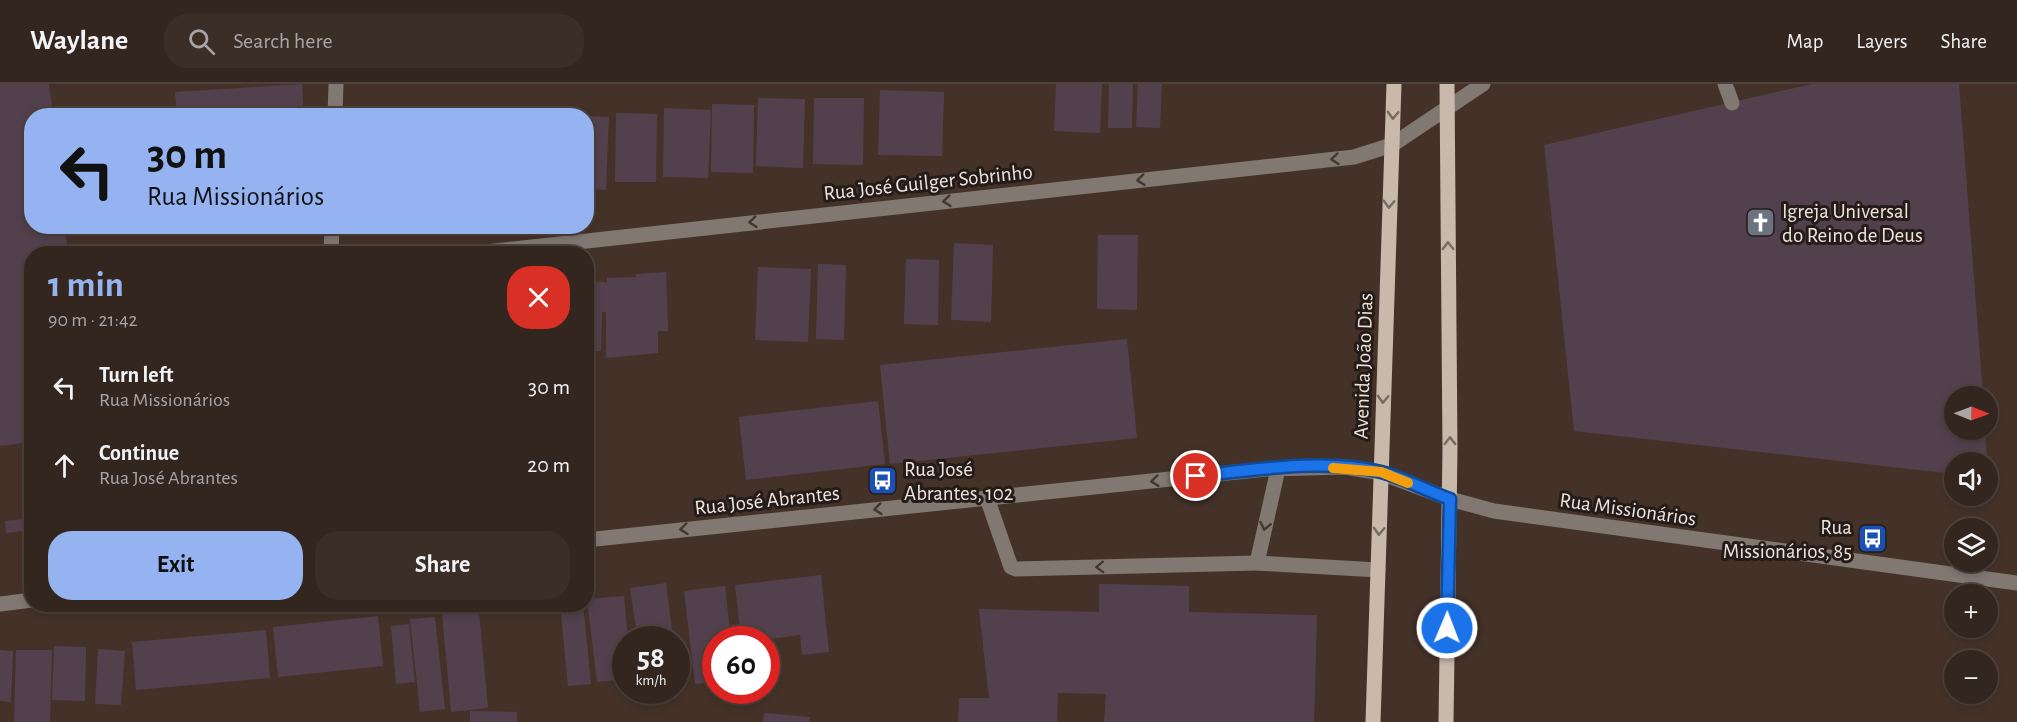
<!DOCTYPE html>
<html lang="en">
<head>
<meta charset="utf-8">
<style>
	body { margin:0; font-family:"Alegreya Sans",sans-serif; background:#3b2e27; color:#f1f3f6; height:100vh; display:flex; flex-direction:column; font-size:22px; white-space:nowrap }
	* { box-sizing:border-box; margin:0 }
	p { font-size:20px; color:#a9a5a4 }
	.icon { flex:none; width:33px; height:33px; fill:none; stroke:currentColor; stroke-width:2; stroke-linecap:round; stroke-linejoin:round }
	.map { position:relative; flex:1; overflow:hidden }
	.sheet { position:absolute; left:24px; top:162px; width:570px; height:366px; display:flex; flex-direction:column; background:#33261e; border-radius:24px; box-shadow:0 3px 9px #0003,0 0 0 2px #4e433c }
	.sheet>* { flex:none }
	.banner { position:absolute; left:24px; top:24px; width:570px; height:126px; border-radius:24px; box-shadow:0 3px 9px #0003,0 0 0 2px #4e433c; background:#95b2f1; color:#111; overflow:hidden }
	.needle { width:39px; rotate:91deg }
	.controls { position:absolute; left:1944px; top:302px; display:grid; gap:12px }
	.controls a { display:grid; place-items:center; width:54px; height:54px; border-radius:50%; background:#33261e; box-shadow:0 3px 9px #0003,0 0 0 2px #4e433c; font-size:30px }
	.speed { position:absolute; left:612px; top:542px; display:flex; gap:12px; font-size:30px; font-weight:700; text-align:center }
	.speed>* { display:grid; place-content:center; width:78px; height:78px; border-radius:50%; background:#33261e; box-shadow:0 3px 9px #0003,0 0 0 2px #4e433c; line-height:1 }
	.speed small { font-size:15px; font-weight:400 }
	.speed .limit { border:9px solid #d22; background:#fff; color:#111 }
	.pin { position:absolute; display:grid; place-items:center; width:51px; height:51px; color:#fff; margin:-26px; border:3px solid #fff; border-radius:50%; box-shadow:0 2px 6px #0007 }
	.me { position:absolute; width:66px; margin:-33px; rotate:1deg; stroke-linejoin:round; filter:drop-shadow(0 0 4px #0008) }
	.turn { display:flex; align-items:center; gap:21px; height:126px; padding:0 24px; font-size:27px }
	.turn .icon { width:78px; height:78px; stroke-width:2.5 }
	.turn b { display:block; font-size:42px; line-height:51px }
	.round { display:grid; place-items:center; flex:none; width:63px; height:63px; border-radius:24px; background:#3b2e27 }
	.overview { display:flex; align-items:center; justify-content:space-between; height:102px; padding:0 24px }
	h1 { font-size:36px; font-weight:700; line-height:45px; color:#95b2f1 }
	.action { display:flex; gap:12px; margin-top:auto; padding:12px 24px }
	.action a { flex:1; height:69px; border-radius:24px; background:#95b2f1; color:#111; font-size:24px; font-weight:700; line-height:69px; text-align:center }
	.action a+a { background:#3b2e27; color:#f1f3f6 }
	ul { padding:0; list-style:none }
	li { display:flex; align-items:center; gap:18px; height:78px; padding:0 24px }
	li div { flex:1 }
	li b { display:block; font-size:22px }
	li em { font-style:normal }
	header { display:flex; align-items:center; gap:36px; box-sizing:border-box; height:84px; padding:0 30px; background:#33261e; border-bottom:2px solid #4e433c }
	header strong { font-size:28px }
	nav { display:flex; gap:33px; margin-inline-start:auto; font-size:21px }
	.search { width:420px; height:54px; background:#3b2e27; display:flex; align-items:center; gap:15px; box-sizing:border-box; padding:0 21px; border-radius:24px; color:#a9a5a4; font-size:22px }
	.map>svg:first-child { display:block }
	.building { fill:#52414d }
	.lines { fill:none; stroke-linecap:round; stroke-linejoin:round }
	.minor { stroke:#807871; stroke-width:15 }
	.major { stroke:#c9b9ab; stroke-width:15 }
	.oneway { stroke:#766a62 }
	.oneway2 { stroke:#403833 }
	.route-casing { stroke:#114b97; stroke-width:15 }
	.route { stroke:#1a73e8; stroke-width:10 }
	.slow { stroke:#f59e0b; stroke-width:10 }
	.labels { text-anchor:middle; stroke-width:6; stroke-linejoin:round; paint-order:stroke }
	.street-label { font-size:21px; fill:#f0e3dd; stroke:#241c18 }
	.poi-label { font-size:21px; fill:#f0e3dd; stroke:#241c18; text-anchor:start }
</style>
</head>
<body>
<header>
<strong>Waylane</strong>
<div class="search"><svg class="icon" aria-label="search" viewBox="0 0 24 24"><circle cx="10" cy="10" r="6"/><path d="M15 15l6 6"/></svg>Search here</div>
<nav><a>Map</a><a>Layers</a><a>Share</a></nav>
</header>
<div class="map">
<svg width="2017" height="638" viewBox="0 0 2017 638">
	<rect width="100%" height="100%" fill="#443228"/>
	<g class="building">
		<path d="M0,0H49L53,32H32V142H65L68,170H32V358L0,362Z"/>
		<path d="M302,0L304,32H177L175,8Z"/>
		<path d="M1056,0H1102L1100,49L1054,47Z"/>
		<path d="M1109,0H1133L1132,44H1108Z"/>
		<path d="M1138,0H1162L1160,44L1136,43Z"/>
		<path d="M1812,0H1959L1983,312H1954V345H1985L1987,378H1954V390L1574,347L1544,61Z"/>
		<path d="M880,6L944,8L942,72L878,71Z"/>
		<path d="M758,14L805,15L803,84L756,82Z"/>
		<path d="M814,14H864L863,81L813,80Z"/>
		<path d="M712,20L754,21L753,89L711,88Z"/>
		<path d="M664,24L711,26L708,94L663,93Z"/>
		<path d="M616,29L657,30L656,98H615Z"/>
		<path d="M586,32L609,33L606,106L586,105Z"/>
		<path d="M1098,151H1138L1137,226L1097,225Z"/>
		<path d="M954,159L993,161L991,238L951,236Z"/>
		<path d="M906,175L939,176L938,241L904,240Z"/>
		<path d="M818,180L846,181L844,256L816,255Z"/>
		<path d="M758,183L811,185L808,258L755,256Z"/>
		<path d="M666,188L668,247H658V269L606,274V228H602L601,267H586V197L607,198V194L636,193V190Z"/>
		<path d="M1127,255L1137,354L890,380L880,281Z"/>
		<path d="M878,317L885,380L746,396L739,333Z"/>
		<path d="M32,434V446L6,449L5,437Z"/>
		<path d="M821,491L829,568L802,571L800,551L769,555L771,575H766V555H741L735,501Z"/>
		<path d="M666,499L672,546L637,551L630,504Z"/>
		<path d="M1099,500L1189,502V528L1317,531L1314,638H1104L1106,610L1058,609L1057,638H958L959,614H989L979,525L1099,528Z"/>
		<path d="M725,502L731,555H716V598L695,600L684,507Z"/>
		<path d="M624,512L628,555H626V595L597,598L587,515Z"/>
		<path d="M560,520H583L591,600L568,602Z"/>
		<path d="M479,527L488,624L451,628L442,530Z"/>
		<path d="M378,532L383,582L278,593L273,543Z"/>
		<path d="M435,533L445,625L420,628L410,535Z"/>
		<path d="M409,540L415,598L396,600L391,542Z"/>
		<path d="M266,546L270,594L136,606L132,558Z"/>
		<path d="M54,562L86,563L85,617L52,616Z"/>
		<path d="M98,565L125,567L121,621L95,620Z"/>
		<path d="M0,566L13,567L11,618L0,617Z"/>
		<path d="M16,566H52L50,638H14Z"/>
		<path d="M470,627L517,628V638H470Z"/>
		<path d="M764,629L810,633L809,638H763Z"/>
	</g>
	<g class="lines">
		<g class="minor">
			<path d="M1725,0L1732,19"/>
			<path d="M335,32L336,0"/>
			<path d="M331,170L332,142"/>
			<path d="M468,170L1354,73L1392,61L1483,0"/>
			<path d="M987,414L1011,483L1016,485L1257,479L1278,385"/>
			<path d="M586,456L1266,385L1345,383L1381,389L1450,415L1494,427L2017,499"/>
			<path d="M1257,479L1378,486"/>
			<path d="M0,520L32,516"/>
		</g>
		<g class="major">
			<path d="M1373,638L1394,0"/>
			<path d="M1446,638L1450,365L1447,0"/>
		</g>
	</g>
	<defs><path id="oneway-chevron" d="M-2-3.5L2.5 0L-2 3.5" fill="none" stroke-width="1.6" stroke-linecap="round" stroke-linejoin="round" transform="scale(1.5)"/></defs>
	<g class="oneway">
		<use href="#oneway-chevron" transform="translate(1393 31) rotate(92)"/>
		<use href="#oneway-chevron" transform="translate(1389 120) rotate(92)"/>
		<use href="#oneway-chevron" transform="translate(1448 162) rotate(-91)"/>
		<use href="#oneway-chevron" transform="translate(1383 315) rotate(92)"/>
		<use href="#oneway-chevron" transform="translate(1450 357) rotate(-90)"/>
		<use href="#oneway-chevron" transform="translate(1379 447) rotate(92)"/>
	</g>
	<g class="oneway2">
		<use href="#oneway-chevron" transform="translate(1335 75) rotate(174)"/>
		<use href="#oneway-chevron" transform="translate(1141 96) rotate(174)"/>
		<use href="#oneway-chevron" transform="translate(947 117) rotate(174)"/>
		<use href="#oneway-chevron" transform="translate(753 138) rotate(174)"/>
		<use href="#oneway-chevron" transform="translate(1155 397) rotate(174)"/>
		<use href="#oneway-chevron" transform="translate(878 425) rotate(174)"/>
		<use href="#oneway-chevron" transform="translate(1265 442) rotate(102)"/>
		<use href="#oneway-chevron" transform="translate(684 445) rotate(174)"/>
		<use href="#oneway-chevron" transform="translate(1100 483) rotate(178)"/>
	</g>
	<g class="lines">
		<defs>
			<path id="route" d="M1196,392C1253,386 1325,374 1381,388C1404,394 1427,407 1450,415L1447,544"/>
		</defs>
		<use href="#route" class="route-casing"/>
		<use href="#route" class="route"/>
		<path class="slow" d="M1333,384L1381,388L1408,399"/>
	</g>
	<defs>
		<symbol id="church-square" viewBox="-11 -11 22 22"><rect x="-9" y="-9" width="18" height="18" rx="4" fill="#6b7280" stroke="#241c18"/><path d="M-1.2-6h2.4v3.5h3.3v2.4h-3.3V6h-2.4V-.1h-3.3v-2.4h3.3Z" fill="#fff"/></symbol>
		<symbol id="bus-square" viewBox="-11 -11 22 22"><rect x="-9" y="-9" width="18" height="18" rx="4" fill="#1a4fb4" stroke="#241c18"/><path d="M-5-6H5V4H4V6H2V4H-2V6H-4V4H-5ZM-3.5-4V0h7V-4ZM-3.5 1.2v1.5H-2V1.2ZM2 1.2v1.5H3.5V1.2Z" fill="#fff"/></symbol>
	</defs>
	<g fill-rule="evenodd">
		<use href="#church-square" x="1744" y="122" width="33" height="33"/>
		<use href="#bus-square" x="866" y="380" width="33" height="33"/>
		<use href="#bus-square" x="1856" y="438" width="33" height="33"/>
	</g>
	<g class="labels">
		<g class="street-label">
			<text transform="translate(928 98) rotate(-6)" y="7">Rua José Guilger Sobrinho</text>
			<text transform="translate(1363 282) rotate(-88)" y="7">Avenida João Dias</text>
			<text transform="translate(767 416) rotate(-6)" y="7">Rua José Abrantes</text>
			<text transform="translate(1628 425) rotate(8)" y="7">Rua Missionários</text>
		</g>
		<g class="poi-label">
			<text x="1782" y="134">Igreja Universal<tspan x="1782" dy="24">do Reino de Deus</tspan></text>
			<text x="904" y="392">Rua José<tspan x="904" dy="24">Abrantes, 102</tspan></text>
			<text x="1852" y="450" text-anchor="end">Rua<tspan x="1852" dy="24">Missionários, 85</tspan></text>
		</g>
	</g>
</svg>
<div class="controls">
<a><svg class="needle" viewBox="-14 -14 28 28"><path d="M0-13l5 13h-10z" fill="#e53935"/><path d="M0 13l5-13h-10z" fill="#a9a5a4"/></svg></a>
<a><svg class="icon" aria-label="sound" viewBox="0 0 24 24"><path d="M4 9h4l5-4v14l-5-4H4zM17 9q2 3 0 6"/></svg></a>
<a><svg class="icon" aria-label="layers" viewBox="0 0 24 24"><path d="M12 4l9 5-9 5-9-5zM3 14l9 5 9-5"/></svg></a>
<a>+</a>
<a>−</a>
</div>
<div class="speed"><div>58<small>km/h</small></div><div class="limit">60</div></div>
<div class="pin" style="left:1196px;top:392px;background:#d93025"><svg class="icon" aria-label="arrive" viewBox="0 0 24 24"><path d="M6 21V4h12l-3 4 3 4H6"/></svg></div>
<svg class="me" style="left:1447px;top:544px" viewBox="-20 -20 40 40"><circle r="17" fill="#1a73e8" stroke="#fff" stroke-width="3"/><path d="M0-11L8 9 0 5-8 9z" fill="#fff"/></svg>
<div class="banner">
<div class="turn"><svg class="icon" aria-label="left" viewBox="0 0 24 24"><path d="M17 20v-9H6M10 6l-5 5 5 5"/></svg><div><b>30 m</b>Rua Missionários</div></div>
</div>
<section class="sheet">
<div class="overview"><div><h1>1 min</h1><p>90 m · 21:42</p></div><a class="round" style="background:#d93025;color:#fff"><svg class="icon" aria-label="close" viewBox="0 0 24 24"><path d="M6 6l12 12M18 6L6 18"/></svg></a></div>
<ul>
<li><svg class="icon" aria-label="left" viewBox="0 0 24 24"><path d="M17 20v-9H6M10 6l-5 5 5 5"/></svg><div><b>Turn left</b><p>Rua Missionários</p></div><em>30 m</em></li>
<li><svg class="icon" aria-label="ahead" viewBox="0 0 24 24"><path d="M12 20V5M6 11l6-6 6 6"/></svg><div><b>Continue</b><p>Rua José Abrantes</p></div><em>20 m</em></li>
</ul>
<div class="action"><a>Exit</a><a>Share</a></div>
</section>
</div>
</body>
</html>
